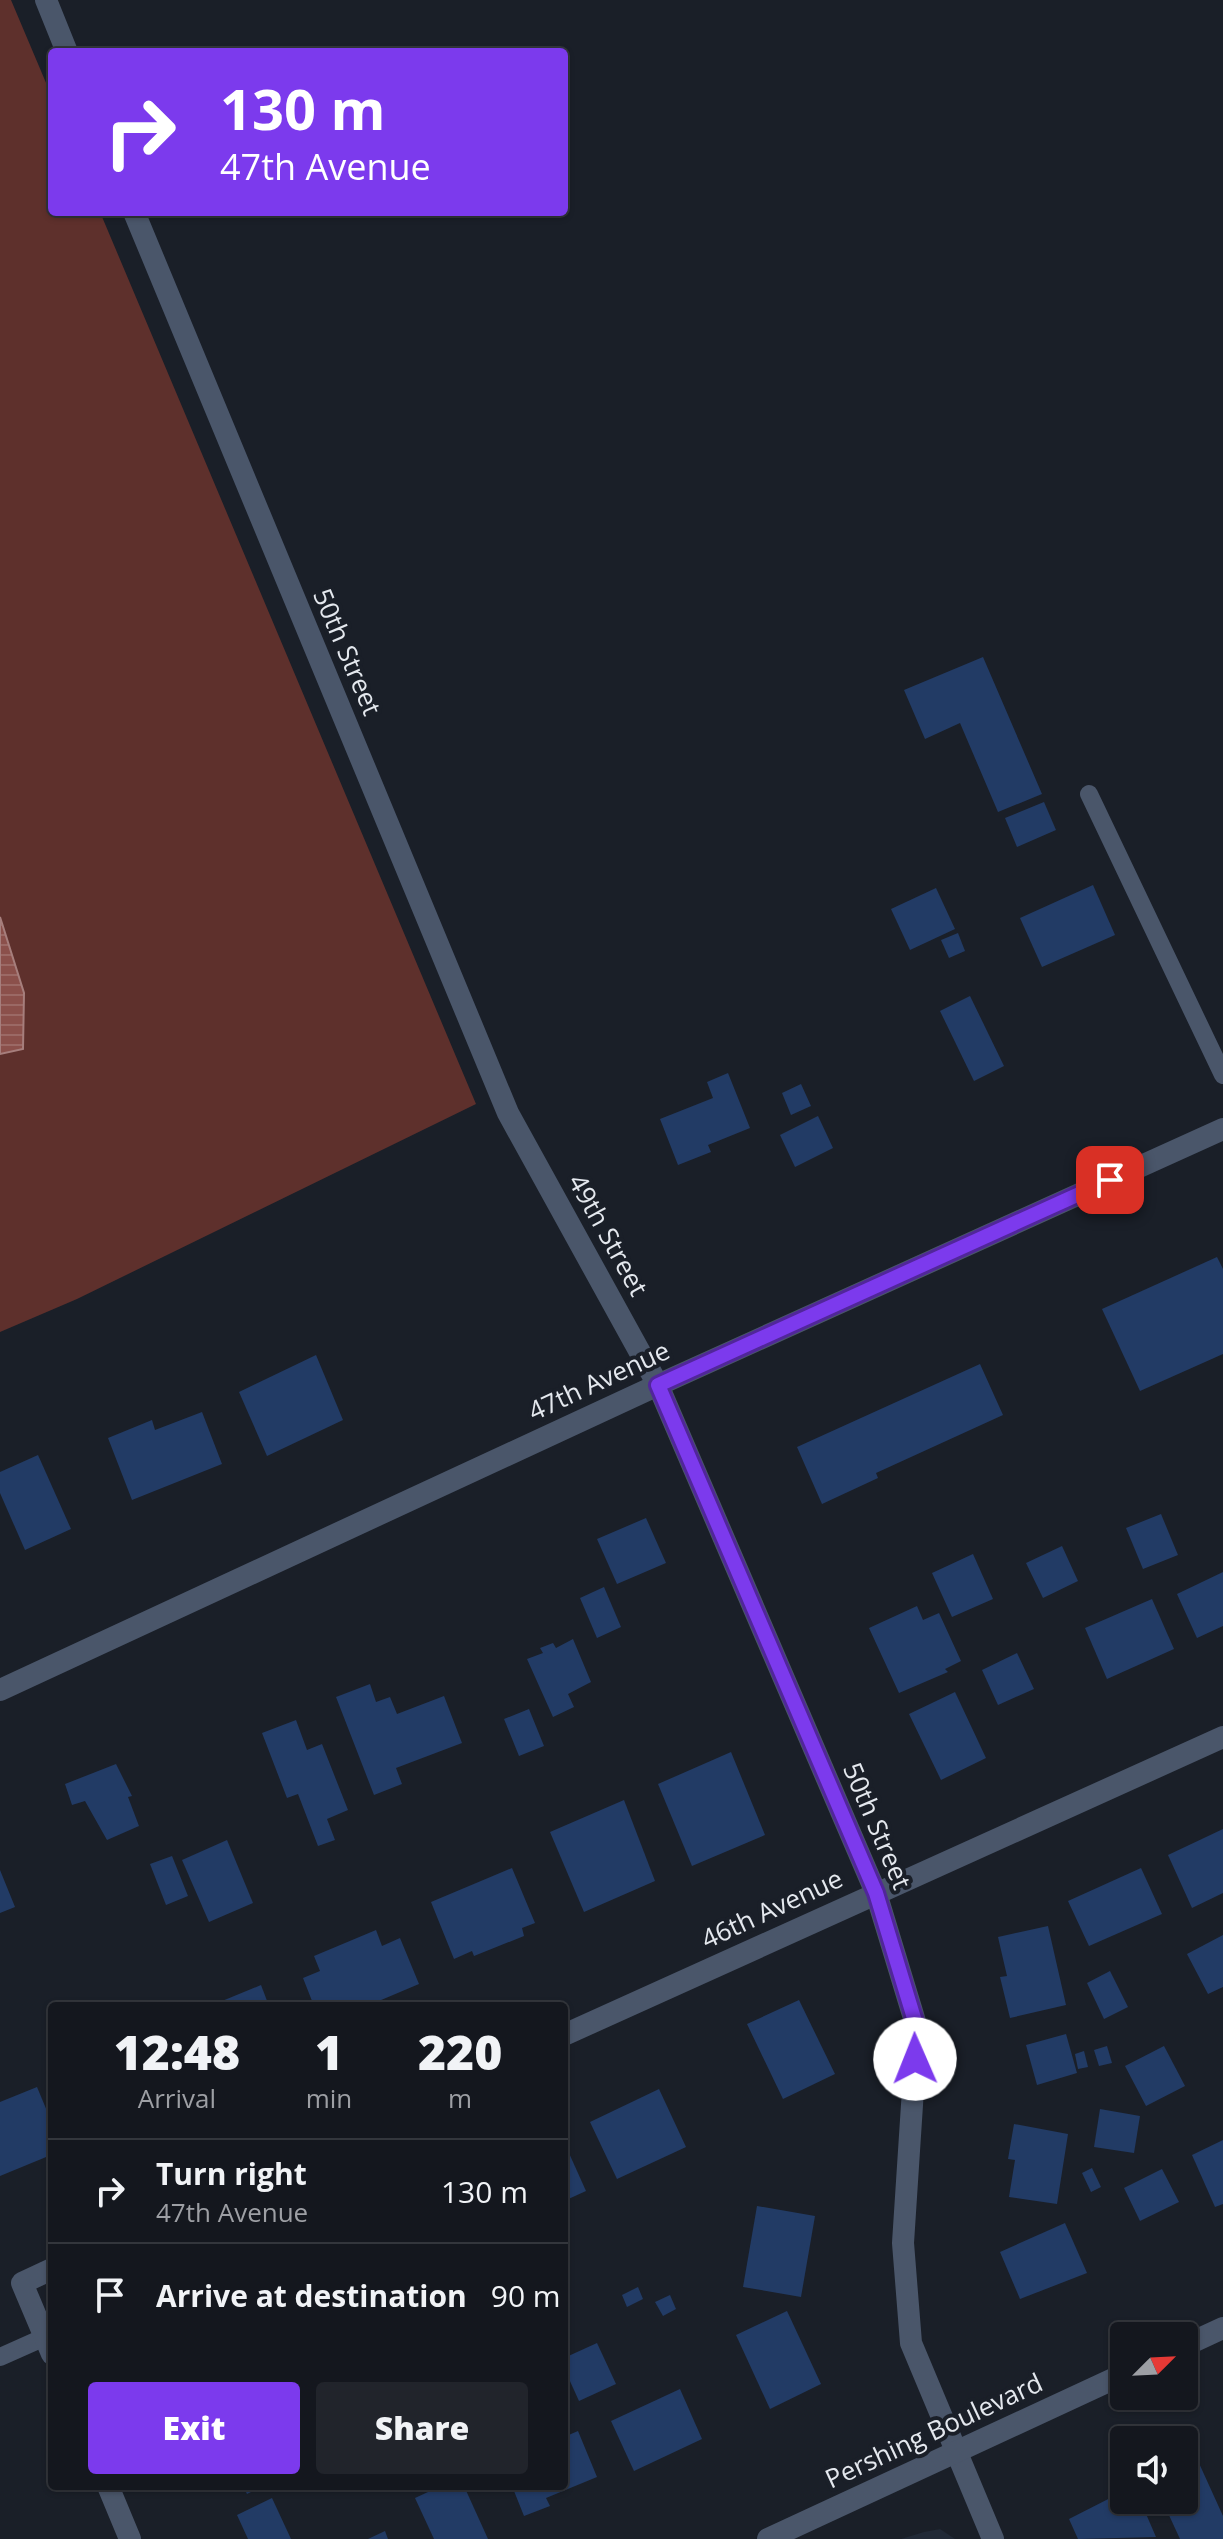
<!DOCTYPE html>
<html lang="en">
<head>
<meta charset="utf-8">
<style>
	body { margin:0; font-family:"Open Sans",sans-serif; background:#21242b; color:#f1f3f6; height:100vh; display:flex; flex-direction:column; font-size:30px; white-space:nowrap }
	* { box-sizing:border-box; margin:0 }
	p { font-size:26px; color:#9d9fa4 }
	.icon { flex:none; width:44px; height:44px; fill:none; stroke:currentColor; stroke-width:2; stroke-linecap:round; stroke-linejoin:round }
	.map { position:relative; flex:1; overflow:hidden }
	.sheet { position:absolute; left:48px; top:2002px; width:520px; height:488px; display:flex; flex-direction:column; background:#14171e; border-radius:8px; box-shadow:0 2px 6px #0004,0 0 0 2px #33363c }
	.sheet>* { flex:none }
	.banner { position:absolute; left:48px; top:48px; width:520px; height:168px; border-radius:8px; box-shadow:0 2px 6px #0004,0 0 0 2px #33363c; background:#7c3aed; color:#fff; overflow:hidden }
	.needle { width:52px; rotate:66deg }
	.controls { position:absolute; left:1110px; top:2322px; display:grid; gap:16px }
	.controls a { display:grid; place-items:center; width:88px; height:88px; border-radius:8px; background:#14171e; box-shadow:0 2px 6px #0004,0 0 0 2px #33363c; font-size:40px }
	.pin { position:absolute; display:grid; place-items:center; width:68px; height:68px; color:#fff; margin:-34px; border-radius:16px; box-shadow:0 4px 12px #0006 }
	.me { position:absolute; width:88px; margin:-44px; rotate:359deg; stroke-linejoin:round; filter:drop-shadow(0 0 6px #0008) }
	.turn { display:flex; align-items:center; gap:28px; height:168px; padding:0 40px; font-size:36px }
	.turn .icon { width:104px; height:104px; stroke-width:2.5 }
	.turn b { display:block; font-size:56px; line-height:68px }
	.eta { display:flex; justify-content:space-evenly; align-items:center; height:136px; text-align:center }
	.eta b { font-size:48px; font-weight:800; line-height:56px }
	.action { display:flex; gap:16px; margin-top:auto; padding:16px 40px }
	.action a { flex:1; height:92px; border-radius:8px; background:#7c3aed; color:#fff; font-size:32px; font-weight:800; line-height:92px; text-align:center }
	.action a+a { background:#21242b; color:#f1f3f6 }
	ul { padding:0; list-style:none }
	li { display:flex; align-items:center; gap:24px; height:104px; padding:0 40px; border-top:2px solid #33363c }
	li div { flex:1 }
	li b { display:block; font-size:30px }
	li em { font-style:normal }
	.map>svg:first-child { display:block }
	.built { fill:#212936 }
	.park { fill:#5e302c }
	.water { fill:url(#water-rules); stroke:#a67e7c; stroke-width:2 }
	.building { fill:#223b65 }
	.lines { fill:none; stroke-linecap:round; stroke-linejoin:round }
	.service { stroke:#4a566a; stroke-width:18 }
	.minor { stroke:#4a566a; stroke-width:22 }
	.tertiary { stroke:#4a566a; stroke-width:22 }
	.route-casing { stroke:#51269a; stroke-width:20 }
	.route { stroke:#7c3aed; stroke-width:14 }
	.labels { text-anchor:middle; stroke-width:8; stroke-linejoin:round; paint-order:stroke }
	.street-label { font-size:26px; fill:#e4e8ee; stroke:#1a1f28 }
</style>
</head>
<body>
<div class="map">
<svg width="1223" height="2539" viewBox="0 0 1223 2539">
	<defs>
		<pattern id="water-rules" width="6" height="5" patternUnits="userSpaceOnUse" patternTransform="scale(2)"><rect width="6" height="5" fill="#8b504b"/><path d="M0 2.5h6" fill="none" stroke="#9b6965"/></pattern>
	</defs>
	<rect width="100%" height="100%" fill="#1a1f28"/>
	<path class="built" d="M940,2529L955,2539H901L924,2532Z"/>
	<path class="park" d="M0,0H11L52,97V212H100L476,1104L77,1299L0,1332Z"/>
	<path class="water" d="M0,917L24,993L23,1049L0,1054Z"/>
	<g class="building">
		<path d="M983,657L1042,794L998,812L960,723L925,739L904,690Z"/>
		<path d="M1044,802L1056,830L1017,847L1005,818Z"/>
		<path d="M1093,885L1115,935L1042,967L1020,918Z"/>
		<path d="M936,888L955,929L910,950L891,909Z"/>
		<path d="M958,933L965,951L949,958L941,940Z"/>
		<path d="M970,996L1004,1066L974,1081L940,1011Z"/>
		<path d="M728,1073L750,1128L708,1145L711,1152L678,1165L660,1119L713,1098L707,1082Z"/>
		<path d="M801,1084L811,1106L791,1115L782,1093Z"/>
		<path d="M818,1116L833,1148L795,1167L780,1135Z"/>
		<path d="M1217,1257L1223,1269V1354L1140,1391L1102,1309Z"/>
		<path d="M316,1355L343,1420L267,1456L239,1392Z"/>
		<path d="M980,1364L1003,1415L876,1473L878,1478L822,1504L797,1447Z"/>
		<path d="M202,1412L222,1464L132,1500L108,1438L152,1420L155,1430Z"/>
		<path d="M38,1455L71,1529L25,1550L0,1493V1472Z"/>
		<path d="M1161,1514L1178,1555L1143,1569L1126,1528Z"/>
		<path d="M646,1518L666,1563L617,1584L597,1539Z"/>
		<path d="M1062,1546L1078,1581L1043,1598L1026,1563Z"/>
		<path d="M973,1554L993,1599L952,1617L932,1573Z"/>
		<path d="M1223,1572V1626L1197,1638L1177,1594Z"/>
		<path d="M604,1587L621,1627L597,1638L580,1598Z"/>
		<path d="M1152,1599L1174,1649L1107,1679L1085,1628Z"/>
		<path d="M917,1606L923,1620L939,1613L961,1661L945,1669L948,1672L899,1693L869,1628Z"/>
		<path d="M573,1639L591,1682L568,1694L574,1707L553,1717L527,1659L543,1653L540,1648L553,1643L556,1648Z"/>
		<path d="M1017,1653L1034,1689L998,1705L982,1670Z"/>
		<path d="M370,1684L376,1702L390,1697L397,1714L444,1696L462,1743L396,1768L402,1784L374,1795L336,1697Z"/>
		<path d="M955,1692L986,1758L941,1780L909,1714Z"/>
		<path d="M529,1709L544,1746L519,1756L504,1719Z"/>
		<path d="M296,1720L307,1750L322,1744L348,1810L327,1819L335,1840L318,1846L298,1794L287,1798L262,1733Z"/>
		<path d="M731,1752L765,1835L692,1866L658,1784Z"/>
		<path d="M116,1764L132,1796L128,1797L139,1826L107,1840L85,1801L72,1805L65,1784Z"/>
		<path d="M624,1800L655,1881L584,1912L550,1832Z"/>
		<path d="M1223,1829V1893L1192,1908L1168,1855Z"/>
		<path d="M227,1840L253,1903L209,1922L182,1860Z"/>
		<path d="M172,1856L188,1896L166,1905L150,1864Z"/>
		<path d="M512,1868L535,1923L522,1928L524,1936L474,1956L472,1951L454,1959L431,1902Z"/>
		<path d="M1141,1868L1162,1914L1089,1946L1068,1901Z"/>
		<path d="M0,1870L15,1907L0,1913Z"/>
		<path d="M1048,1926L1066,2005L1010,2018L1000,1977L1007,1976L998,1937Z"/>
		<path d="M376,1930L382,1946L400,1938L419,1984L367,2006H314L303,1978L320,1971L314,1956Z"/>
		<path d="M1223,1935V1987L1208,1994L1187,1954Z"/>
		<path d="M1110,1971L1128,2007L1104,2019L1087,1983Z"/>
		<path d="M261,1985L269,2006H210Z"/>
		<path d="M799,2000L835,2074L783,2099L747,2024Z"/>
		<path d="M1066,2034L1077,2073L1037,2085L1026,2045Z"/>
		<path d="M1107,2046L1112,2063L1099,2066L1094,2050Z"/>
		<path d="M1164,2046L1185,2086L1146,2106L1125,2066Z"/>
		<path d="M1084,2051L1088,2067L1078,2069L1075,2054Z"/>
		<path d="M37,2087L52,2123L51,2155L0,2176V2102Z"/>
		<path d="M659,2089L686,2147L617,2179L590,2122Z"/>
		<path d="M1100,2109L1140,2116L1134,2153L1094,2147Z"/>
		<path d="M1014,2124L1068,2134L1057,2204L1009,2197L1015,2160L1008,2159Z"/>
		<path d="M1223,2140V2204L1215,2207L1192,2155Z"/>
		<path d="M564,2142L586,2191L564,2201Z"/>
		<path d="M1092,2168L1101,2187L1091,2192L1082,2173Z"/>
		<path d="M1162,2169L1179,2202L1140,2221L1124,2188Z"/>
		<path d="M757,2206L815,2216L801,2297L743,2287Z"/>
		<path d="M1065,2223L1087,2273L1020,2299L1000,2252Z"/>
		<path d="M638,2287L643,2299L627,2307L622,2295Z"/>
		<path d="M670,2295L676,2309L663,2316L655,2302Z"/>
		<path d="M787,2311L821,2384L770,2409L736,2335Z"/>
		<path d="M597,2343L616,2384L579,2401L564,2368V2358Z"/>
		<path d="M680,2389L702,2439L634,2471L611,2421Z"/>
		<path d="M578,2431L597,2477L546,2498L550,2506L524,2516L512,2486H564V2437Z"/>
		<path d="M1198,2461L1223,2516V2539H1180L1162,2500H1184V2468Z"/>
		<path d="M243,2486H263L247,2494Z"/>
		<path d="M441,2486H464L488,2539H434L415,2498Z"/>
		<path d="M1124,2491V2500H1140L1156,2537L1078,2539L1069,2519Z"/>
		<path d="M272,2498L291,2539H248L237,2515Z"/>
		<path d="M385,2531L388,2539H368Z"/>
	</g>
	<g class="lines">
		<g class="service">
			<path d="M1089,794L1223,1075"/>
			<path d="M0,2357L45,2337"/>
		</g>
		<g class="minor">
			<path d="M46,0L67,52"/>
			<path d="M134,212L508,1113L658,1385L876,1893L917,2028L903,2243L911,2343L993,2539"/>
			<path d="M564,2035L1223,1737"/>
			<path d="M52,2269L22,2283L52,2354"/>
			<path d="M108,2486L130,2539"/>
		</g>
		<g class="tertiary">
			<path d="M0,1690L658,1385L1223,1129"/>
			<path d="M1184,2346L1223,2328"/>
			<path d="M768,2539L1124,2374"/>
		</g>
	</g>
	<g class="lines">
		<defs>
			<path id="route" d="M915,2059L917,2028L876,1893L658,1385L1110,1180"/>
		</defs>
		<use href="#route" class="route-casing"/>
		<use href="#route" class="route"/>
	</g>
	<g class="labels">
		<g class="street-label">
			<text transform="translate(347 652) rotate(67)" y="9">50th Street</text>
			<text transform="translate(608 1235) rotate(61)" y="9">49th Street</text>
			<text transform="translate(599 1381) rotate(-25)" y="9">47th Avenue</text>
			<text transform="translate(877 1826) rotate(67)" y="9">50th Street</text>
			<text transform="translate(772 1909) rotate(-25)" y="9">46th Avenue</text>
			<text transform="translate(934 2431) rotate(-25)" y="9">Pershing Boulevard</text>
		</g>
	</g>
</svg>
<div class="controls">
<a><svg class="needle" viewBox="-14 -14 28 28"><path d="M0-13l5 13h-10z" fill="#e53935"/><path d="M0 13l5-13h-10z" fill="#9d9fa4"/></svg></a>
<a><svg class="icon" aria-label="sound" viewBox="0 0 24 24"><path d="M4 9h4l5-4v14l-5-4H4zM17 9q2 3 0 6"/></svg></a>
</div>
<div class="pin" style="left:1110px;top:1180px;background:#d93025"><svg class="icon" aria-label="arrive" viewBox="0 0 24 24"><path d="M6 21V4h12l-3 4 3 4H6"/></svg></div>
<svg class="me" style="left:915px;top:2059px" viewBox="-20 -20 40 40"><circle r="19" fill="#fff"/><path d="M0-13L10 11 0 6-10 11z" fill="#7c3aed"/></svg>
<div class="banner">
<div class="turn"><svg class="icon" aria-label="right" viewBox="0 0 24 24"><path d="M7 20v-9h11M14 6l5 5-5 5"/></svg><div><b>130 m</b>47th Avenue</div></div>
</div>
<section class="sheet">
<div class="eta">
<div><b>12:48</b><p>Arrival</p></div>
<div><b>1</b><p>min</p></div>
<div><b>220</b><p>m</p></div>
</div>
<ul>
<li><svg class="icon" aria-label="right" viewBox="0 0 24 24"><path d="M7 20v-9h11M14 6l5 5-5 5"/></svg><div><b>Turn right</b><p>47th Avenue</p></div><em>130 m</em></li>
<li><svg class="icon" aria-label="arrive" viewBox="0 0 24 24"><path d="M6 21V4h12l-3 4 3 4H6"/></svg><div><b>Arrive at destination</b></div><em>90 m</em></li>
</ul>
<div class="action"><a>Exit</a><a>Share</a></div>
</section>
</div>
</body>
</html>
